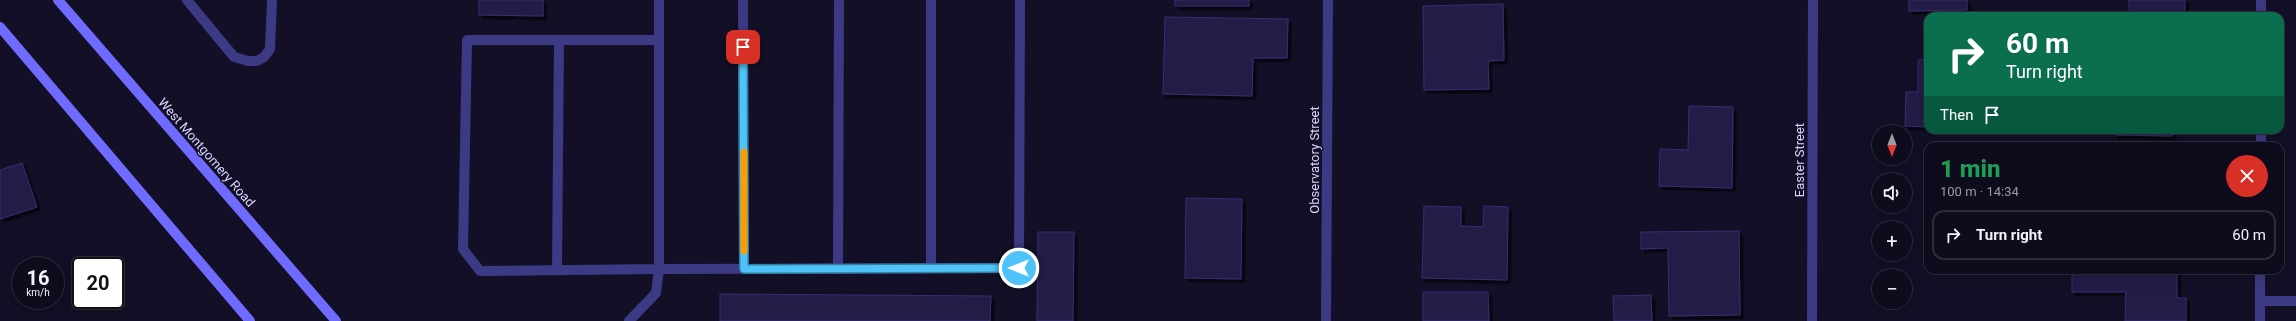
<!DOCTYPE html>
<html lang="en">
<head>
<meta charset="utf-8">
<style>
	body { margin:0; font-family:Roboto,sans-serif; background:#1c1929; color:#f1f3f6; height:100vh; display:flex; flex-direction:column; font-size:15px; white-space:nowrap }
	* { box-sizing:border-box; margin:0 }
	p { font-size:13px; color:#9b9ba3 }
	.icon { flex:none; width:22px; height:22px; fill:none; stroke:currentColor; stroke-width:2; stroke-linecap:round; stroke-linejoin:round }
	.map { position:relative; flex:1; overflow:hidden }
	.sheet { position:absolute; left:1924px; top:142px; width:360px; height:132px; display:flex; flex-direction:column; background:#0e0b1c; border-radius:12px; box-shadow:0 4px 16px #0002,0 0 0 1px #2e2b3b }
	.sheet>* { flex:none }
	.top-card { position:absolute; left:1924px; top:12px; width:360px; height:122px; border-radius:12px; box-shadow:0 4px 16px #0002,0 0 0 1px #2e2b3b; background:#0b6e4f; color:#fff; overflow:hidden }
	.needle { width:26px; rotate:180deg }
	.controls { position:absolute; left:1872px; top:125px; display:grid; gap:8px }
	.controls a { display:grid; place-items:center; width:40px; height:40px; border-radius:50%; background:#0e0b1c; box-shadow:0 4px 16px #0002,0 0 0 1px #2e2b3b; font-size:20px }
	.speed { position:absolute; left:12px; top:257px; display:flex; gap:8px; font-size:20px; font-weight:700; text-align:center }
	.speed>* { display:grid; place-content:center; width:52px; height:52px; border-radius:50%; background:#0e0b1c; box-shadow:0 4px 16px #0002,0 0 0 1px #2e2b3b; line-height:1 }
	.speed small { font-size:10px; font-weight:400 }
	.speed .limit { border:2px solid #111; border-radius:6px; background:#fff; color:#111 }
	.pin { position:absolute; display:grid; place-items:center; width:34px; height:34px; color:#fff; margin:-17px; border-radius:8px; box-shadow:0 2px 6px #0006 }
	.me { position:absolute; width:44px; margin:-22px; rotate:270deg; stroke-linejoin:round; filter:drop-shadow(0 0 3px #0008) }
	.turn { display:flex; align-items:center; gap:14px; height:84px; padding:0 16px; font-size:18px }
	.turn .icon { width:52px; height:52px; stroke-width:2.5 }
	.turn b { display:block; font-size:28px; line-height:34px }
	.then { display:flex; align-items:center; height:38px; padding:0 16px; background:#0003; gap:8px; font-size:15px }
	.round { display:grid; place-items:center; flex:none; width:42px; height:42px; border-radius:21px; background:#1c1929 }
	.summary { display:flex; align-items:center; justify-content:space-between; height:68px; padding:0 16px }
	h1 { font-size:24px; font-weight:800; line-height:30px; color:#1e9e55 }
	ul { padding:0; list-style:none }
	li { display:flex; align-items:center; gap:12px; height:50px; margin:0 8px 6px; padding:0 8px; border:2px solid #2e2b3b; border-radius:12px }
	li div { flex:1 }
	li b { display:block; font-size:15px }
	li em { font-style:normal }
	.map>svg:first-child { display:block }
	.building { fill:#241b47; stroke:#3b2d73; filter:url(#shadow) }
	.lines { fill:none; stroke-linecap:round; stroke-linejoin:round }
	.lane { stroke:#3d3a85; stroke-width:10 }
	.street { stroke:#3d3a85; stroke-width:10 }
	.secondary { stroke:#6f6bff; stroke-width:10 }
	.route-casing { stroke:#337fa1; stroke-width:10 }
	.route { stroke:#4fc3f7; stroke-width:7 }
	.slow { stroke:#f59e0b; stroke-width:7 }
	.labels { text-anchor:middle; stroke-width:3; stroke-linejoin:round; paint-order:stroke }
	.street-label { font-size:13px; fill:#d9d4ff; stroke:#130f26 }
</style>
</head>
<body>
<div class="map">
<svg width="2296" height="321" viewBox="0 0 2296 321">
	<defs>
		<filter id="shadow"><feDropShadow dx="3.5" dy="3.5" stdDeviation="0" flood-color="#0009"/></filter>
	</defs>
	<rect width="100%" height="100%" fill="#130f26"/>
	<g class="building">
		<path d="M479,0H543V16L479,15Z"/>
		<rect x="1175" y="0" width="74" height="6"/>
		<path d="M1909,0H1967V10L1909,11Z"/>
		<rect x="2129" y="0" width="56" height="16"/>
		<path d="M1503,4L1504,60L1488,61L1489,89L1424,90L1423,6Z"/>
		<path d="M1165,17L1288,19L1287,58H1253L1252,96L1163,94Z"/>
		<path d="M1918,60H1928V127L1905,126L1906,92H1918Z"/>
		<path d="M1689,106L1733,107L1732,188L1659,186L1660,149L1688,150Z"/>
		<path d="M2115,130H2173L2172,136L2115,135Z"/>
		<path d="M22,163L37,207L0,219V170Z"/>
		<path d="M1186,198L1242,199L1241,279L1185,278Z"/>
		<path d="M1424,206L1461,207V226L1483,227L1484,206L1508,207L1507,280L1422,278Z"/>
		<path d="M1739,231L1740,315L1669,316L1668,248L1641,249V232Z"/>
		<path d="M1038,232H1074L1073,321H1037Z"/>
		<path d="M2072,270H2177V298H2186V321H2125L2126,292H2072Z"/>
		<path d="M1423,292H1488L1489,321H1423Z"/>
		<path d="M720,294L991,296L990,321H720Z"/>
		<path d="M1651,295L1652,321H1614L1613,296Z"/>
	</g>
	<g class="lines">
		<g class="lane">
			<path d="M187,0L234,57L248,61H257L264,57L270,49L272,0"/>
			<path d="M659,0V269L480,271L463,249L467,40H659"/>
			<path d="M743,0L744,269"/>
			<path d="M931,0V268"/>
			<path d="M838,269L839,0"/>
			<path d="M557,270L559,40"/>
			<path d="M629,321L656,293L659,269L1019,268L1020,0"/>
		</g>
		<g class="street">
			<path d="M2261,16V0"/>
			<path d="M2261,146V130"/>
			<path d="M2260,301H2296"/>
			<path d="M1326,321L1328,0"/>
			<path d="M1812,321L1813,0"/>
			<path d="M2260,321V270"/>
		</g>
		<g class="secondary">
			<path d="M58,0L336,321"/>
			<path d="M0,27L250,321"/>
		</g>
	</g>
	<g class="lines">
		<defs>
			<path id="route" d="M743,47L744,269L1019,268"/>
		</defs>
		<use href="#route" class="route-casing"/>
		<use href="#route" class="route"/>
		<path class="slow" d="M744,152V251"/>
	</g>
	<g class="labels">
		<g class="street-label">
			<text transform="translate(207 152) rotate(49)" y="5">West Montgomery Road</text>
			<text transform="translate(1314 160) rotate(-90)" y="5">Observatory Street</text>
			<text transform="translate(1799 160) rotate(-90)" y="5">Easter Street</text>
		</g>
	</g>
</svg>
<div class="controls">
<a><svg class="needle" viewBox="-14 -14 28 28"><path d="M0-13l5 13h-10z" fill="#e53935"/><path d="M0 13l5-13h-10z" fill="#9b9ba3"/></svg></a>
<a><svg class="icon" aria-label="sound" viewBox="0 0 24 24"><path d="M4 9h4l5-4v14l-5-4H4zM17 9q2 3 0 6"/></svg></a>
<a>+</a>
<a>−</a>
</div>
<div class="speed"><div>16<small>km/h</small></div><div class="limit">20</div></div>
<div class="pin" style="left:743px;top:47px;background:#d93025"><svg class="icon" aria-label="arrive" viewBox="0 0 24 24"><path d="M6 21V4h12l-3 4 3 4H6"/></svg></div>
<svg class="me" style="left:1019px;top:268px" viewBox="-20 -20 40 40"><circle r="17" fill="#4fc3f7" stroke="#fff" stroke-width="3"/><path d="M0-11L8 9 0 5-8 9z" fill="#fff"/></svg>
<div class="top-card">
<div class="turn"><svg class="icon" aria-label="right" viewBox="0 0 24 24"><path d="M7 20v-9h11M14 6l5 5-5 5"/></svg><div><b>60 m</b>Turn right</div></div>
<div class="then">Then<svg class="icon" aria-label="arrive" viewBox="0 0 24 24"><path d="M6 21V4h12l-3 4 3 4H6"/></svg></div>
</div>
<section class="sheet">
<div class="summary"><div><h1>1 min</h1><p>100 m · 14:34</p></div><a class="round" style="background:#d93025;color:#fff"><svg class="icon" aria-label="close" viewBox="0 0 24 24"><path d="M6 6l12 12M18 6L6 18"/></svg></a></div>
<ul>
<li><svg class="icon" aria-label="right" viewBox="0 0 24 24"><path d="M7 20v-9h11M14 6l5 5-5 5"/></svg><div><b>Turn right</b></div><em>60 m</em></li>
</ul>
</section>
</div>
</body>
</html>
